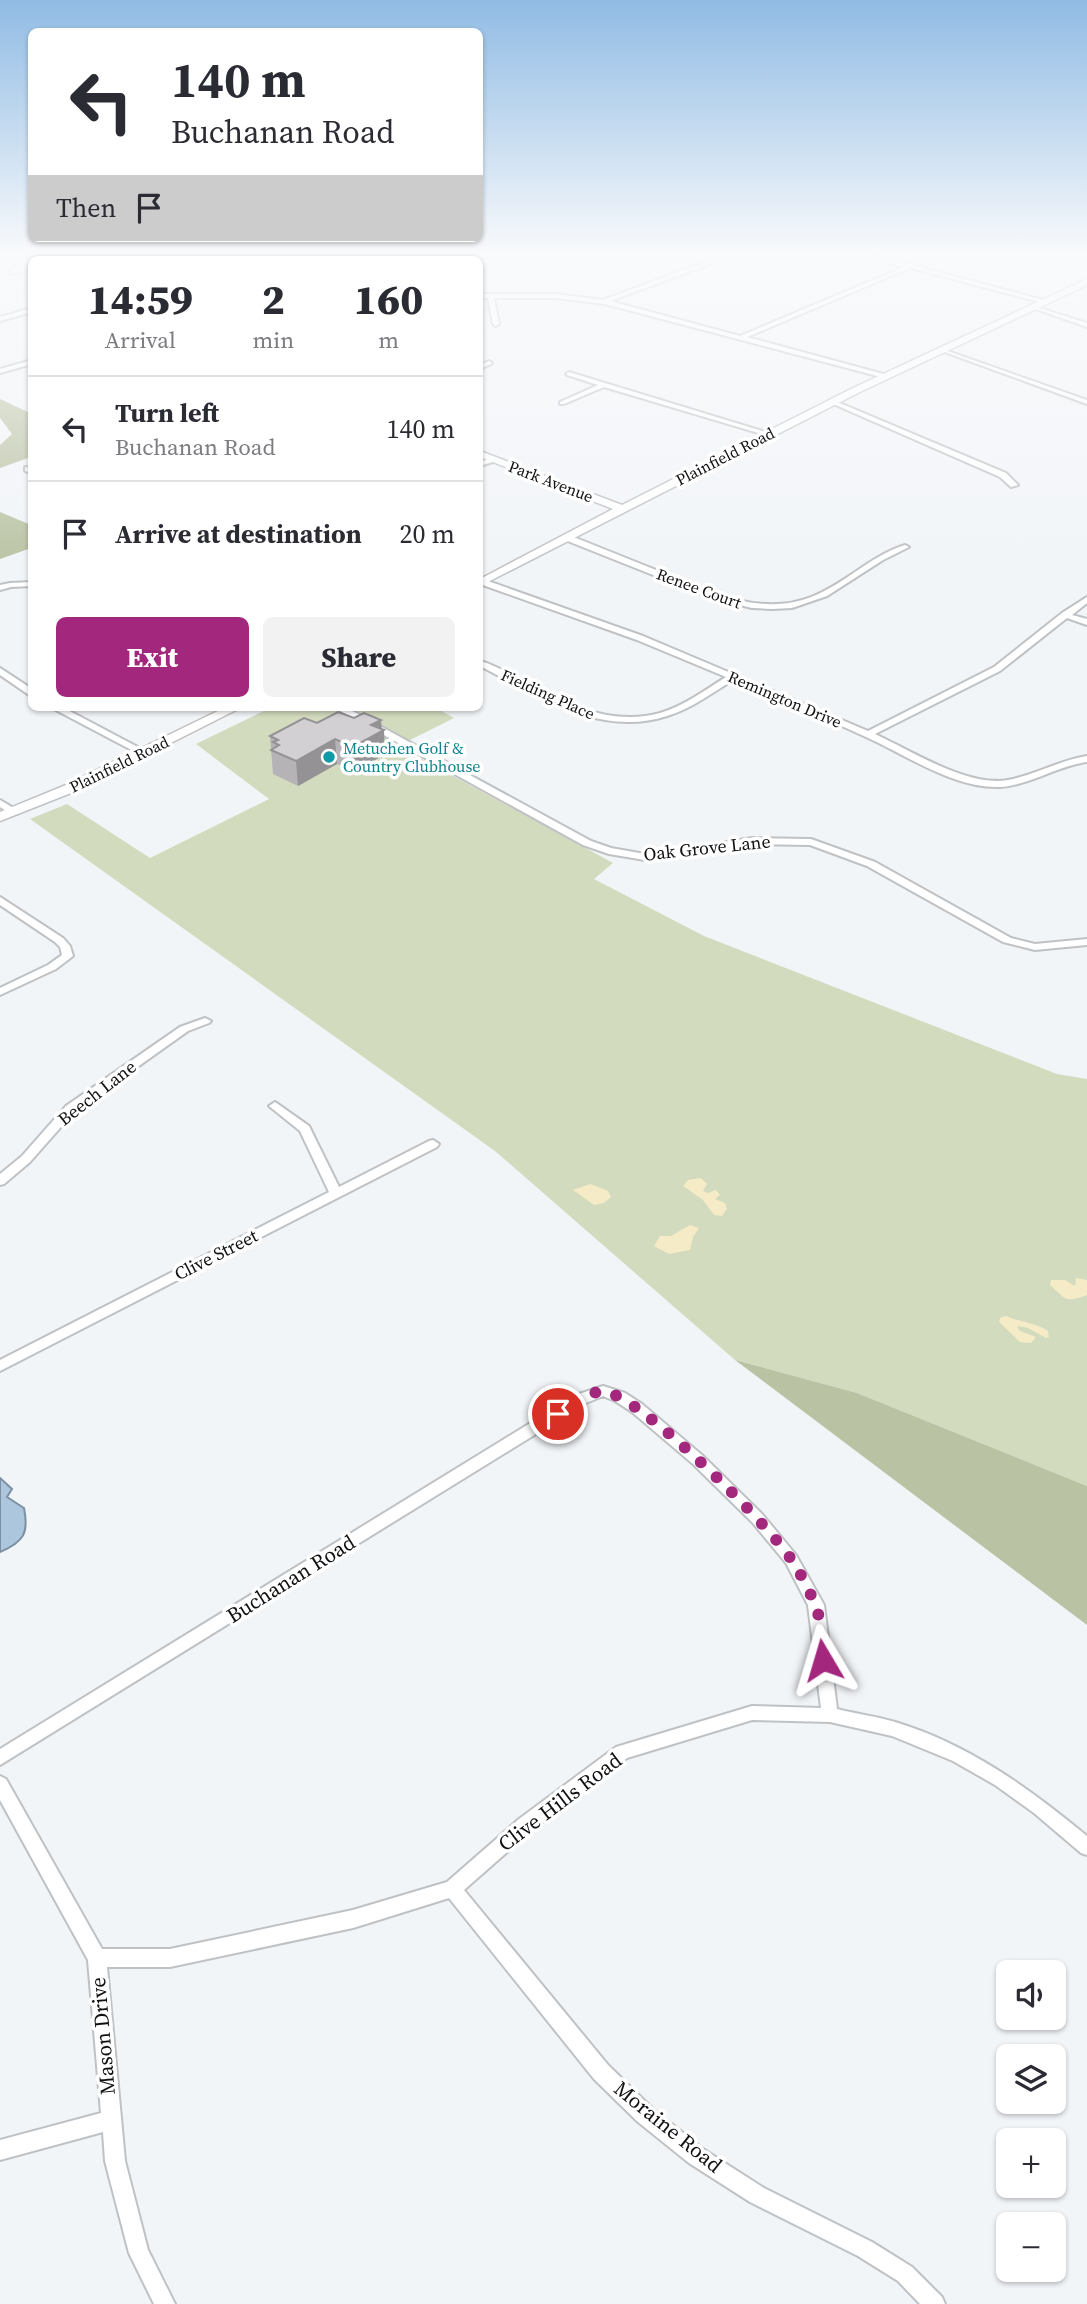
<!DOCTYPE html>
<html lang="en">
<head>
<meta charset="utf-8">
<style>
	body { margin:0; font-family:"Source Serif 4",serif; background:#f2f2f3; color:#2b2b33; height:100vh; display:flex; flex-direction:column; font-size:26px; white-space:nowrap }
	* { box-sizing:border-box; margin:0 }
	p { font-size:23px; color:#7c7c81 }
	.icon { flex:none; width:38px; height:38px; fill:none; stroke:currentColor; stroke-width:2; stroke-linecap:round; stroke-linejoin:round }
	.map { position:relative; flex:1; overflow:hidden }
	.sheet { position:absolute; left:28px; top:256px; width:455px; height:455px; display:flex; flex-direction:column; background:#fff; border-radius:10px; box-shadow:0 2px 5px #0004 }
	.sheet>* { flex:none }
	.top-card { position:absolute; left:28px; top:28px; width:455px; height:214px; border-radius:10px; box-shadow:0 2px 5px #0004; background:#fff; color:#2b2b33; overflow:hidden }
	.tools { position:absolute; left:996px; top:1960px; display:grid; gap:14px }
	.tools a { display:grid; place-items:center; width:70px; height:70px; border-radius:10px; background:#fff; box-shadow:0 2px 5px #0004; font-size:35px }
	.pin { position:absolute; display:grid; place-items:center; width:60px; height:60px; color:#fff; margin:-30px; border:4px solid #fff; border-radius:50%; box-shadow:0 2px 7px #0007 }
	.me { position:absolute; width:77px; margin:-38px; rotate:353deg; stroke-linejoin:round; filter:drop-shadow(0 0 5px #0008) }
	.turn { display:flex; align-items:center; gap:24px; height:147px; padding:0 28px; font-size:32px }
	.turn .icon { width:91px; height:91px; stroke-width:2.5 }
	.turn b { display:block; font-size:49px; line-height:60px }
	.then { display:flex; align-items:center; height:66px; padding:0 28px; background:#0003; gap:14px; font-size:26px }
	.eta { display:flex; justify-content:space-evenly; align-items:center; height:119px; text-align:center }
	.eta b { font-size:42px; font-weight:800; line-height:49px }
	.cta { display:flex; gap:14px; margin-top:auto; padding:14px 28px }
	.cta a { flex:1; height:80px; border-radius:10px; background:#a3287d; color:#fff; font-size:28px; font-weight:800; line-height:80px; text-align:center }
	.cta a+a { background:#f2f2f3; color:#2b2b33 }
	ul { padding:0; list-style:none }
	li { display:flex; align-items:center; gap:21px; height:105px; padding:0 28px; border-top:2px solid #e1e1e2 }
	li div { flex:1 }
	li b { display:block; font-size:26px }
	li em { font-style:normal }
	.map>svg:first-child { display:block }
	.green { fill:#d2dbbd }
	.forest { fill:#b9c2a2 }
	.sand { fill:#f5ebc6 }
	.water { fill:#acc6de; stroke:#7d90a1; stroke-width:2 }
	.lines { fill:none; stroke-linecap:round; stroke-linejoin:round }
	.street-casing { stroke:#bfc2c5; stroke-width:4 }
	.secondary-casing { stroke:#bfc2c5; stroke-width:3 }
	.street { fill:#fff; fill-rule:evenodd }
	.secondary { fill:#fff; fill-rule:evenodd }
	.wall { fill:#b5b3b5 }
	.shaded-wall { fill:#949294 }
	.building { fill:#d3d0d3; stroke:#949294; stroke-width:2 }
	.route { stroke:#a3287d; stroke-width:12; stroke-dasharray:0 21.6 }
	.culture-dot { fill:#0f9aa8; stroke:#fff; stroke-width:2.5 }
	.labels { text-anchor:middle; stroke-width:7; stroke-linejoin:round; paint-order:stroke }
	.far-street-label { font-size:16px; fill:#101112; stroke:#fff }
	.far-culture-label { font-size:16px; fill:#0d838f; stroke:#fff; text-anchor:start }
	.street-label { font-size:18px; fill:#101112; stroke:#fff }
	.near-street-label { font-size:21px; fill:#101112; stroke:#fff }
</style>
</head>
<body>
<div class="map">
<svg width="1087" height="2304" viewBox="0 0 1087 2304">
	<rect width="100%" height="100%" fill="#f2f5f8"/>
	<path class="green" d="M272,707H434L454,718L398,746L613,863L594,879L704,936L1057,1074L1087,1079V1486L857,1393L735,1360L495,1151L30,819L67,804L150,858L269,799L196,744Z"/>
	<g class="forest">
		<path d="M0,399L32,414L31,457L0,468V445L12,434L0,418Z"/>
		<path d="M0,512L31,525V548L0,559Z"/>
		<path d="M735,1360L857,1393L1087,1486V1625Z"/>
	</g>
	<g class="sand">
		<path d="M701,1178L707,1184L703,1191L708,1193L716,1190L720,1195L715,1199L725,1203L727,1209L722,1216L714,1215L703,1200L683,1186L688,1180Z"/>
		<path d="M590,1184L608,1191L611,1197L604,1203L594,1205L573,1190Z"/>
		<path d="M690,1225L699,1228L693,1237L690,1250L669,1254L654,1246L660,1236H671Z"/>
		<path d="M1076,1278L1087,1280V1295C1064,1303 1067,1300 1050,1285L1051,1280H1065L1075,1286Z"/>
		<path d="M1006,1316C1019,1322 1037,1323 1048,1331L1049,1337L1046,1338L1028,1328L1017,1326L1020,1331L1036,1337L1031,1343L1020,1342L999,1322L1000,1318Z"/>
	</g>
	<path class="water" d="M0,1478L12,1489L7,1497L24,1508C29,1533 24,1542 0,1552Z"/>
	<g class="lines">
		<defs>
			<g id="street">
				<path d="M215,253H225L239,259H230Z"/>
				<path d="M464,253H476L454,259H444Z"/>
				<path d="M730,253H740L610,301L740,336L904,267L855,253C873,253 888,261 906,264C918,265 930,253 944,253L915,266L1047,301L1044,303L910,268L747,337L887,375V377L885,378L605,304L556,298H494L499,324L496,326L493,324L488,298H480V294H556L603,300Z"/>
				<path d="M1030,305L1087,323V327L1030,307Z"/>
				<path d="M32,308V312L0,321V317Z"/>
				<path d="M939,348L1087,400V404L939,350Z"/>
				<path d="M32,360V364L0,373V369Z"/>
				<path d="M489,361L492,363L491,364L480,369V365Z"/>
				<path d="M569,372L769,433L771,434L765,435L604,387L564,404H560V402L598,385L567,375L566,374Z"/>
				<path d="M831,401H835L1006,473L1018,485L1011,487L1000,477L831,403Z"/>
				<path d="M493,457L497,459L496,461L480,466V462Z"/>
				<path d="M25,467L32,468V473L25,471Z"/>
				<path d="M565,536H571C601,548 631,560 661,572C708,591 760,617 811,597C845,584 870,556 905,545L909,547L883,560L827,596L792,608L772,609L752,608L711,598L565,540Z"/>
				<path d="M480,580H485L643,636L868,731L994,667L1062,613L1087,597V603L1072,615L1087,619V625L1067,618L1000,671L875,734C912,751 967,787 1008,780C1035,775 1060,760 1087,756V762C1057,766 1030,785 1000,787C955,789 906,755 866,737C823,717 778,699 733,680C712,693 691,709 667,716C600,738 536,695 480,666V661C499,666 519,680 537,689C575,708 617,725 660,713C684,706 705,690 726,677L637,640L480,584Z"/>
				<path d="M32,582V586L11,587L0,590V585L10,583Z"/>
				<path d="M0,668L32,689V697L0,675Z"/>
				<path d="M50,707H62L149,753L147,755H141Z"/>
				<path d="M333,707H345L591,841L611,848L645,854L752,838L811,839L875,862L1011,938L1035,944L1087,939V945L1035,950L1003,942L867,866L810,845L752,844L645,860L609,854L583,845Z"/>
				<path d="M0,800L17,810V814H11L0,807Z"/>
				<path d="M0,897L63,938L70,946L73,956L56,969L0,995V988L48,965L62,955L60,947L55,942L0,905Z"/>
				<path d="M205,1018L211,1021L209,1023L188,1031L74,1112L30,1162L4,1184L0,1185V1174L22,1156L66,1106L180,1027Z"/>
				<path d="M275,1102L309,1126L339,1187L429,1141L433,1140L439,1144L437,1147L0,1371V1360L329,1192L300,1131L269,1106Z"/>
				<path d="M603,1386L625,1393L642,1404L703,1456L762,1514L796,1555L824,1605L837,1709C856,1714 876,1716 895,1722C968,1744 1029,1788 1087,1836V1855L1081,1853L1034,1813L995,1785L953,1761L892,1736L830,1722L752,1720L627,1758L531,1831L464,1890L608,2065L652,2108L703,2149L764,2188L872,2242L912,2267L942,2297L945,2304H920L898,2281L858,2256L750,2202L689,2163L638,2122L594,2079L449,1898L353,1928L170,1967H107L125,2161L148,2250L175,2304H154L129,2253L105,2161L103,2132L0,2160V2140L101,2113L88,1960L0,1800V1776L6,1779L102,1949H170L353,1910L447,1882L519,1819L616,1747L752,1706L821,1708L808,1605L786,1563L752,1522L693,1464L632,1412L615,1401L603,1396L586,1403L0,1765V1749L576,1395Z"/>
			</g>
			<g id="secondary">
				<path d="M22,253H34L14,263L19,272L12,274L5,265L6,262Z"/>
				<path d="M1087,279V285L860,392L480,586V579L613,509L480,457V451L622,505L853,388Z"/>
				<path d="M226,707H242L76,791L0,821V812L66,785Z"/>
			</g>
		</defs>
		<use href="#street" class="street-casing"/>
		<use href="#secondary" class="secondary-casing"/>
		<use href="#street" class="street"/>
		<use href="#secondary" class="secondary"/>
	</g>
	<path class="wall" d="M354,718L381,729L385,754L355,772L337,764L298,786L273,774L270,736L317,723Z"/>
	<g class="shaded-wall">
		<path d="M381,720L382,731L384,730L385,754L355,772L353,747L371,725Z"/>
		<path d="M335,739L337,764L298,786L296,761Z"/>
	</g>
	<path class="building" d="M338,712L354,718L364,713L381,720L371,725L384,730L353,747L335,739L296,761L271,750L279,745L273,742L278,740L270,736L304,718L317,723Z"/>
	<linearGradient id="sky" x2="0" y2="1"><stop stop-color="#90bbe4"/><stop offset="0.44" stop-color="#f9fafc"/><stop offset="1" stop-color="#f9fafc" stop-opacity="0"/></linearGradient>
	<rect width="1087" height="576" fill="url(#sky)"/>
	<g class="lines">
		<path class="route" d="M558,1414C570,1406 591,1389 606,1392C642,1398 769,1525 791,1559C800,1572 808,1588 814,1602C822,1618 821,1642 823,1660"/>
	</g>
	<circle class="culture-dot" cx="329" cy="757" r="7"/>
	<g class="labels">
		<g class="far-street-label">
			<text transform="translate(725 456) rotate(-27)" y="6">Plainfield Road</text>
			<text transform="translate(551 481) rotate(21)" y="6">Park Avenue</text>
			<text transform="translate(699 588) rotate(20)" y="6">Renee Court</text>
			<text transform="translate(548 694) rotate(24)" y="6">Fielding Place</text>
			<text transform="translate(785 699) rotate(23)" y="6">Remington Drive</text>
			<text transform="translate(119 764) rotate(-26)" y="6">Plainfield Road</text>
		</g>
		<g class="far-culture-label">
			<text x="343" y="754">Metuchen Golf &amp;<tspan x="343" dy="18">Country Clubhouse</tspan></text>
		</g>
		<g class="street-label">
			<text transform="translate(707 848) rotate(-6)" y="6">Oak Grove Lane</text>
			<text transform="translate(97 1093) rotate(-38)" y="6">Beech Lane</text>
			<text transform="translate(216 1255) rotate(-27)" y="6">Clive Street</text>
		</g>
		<g class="near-street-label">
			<text transform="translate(291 1579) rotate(-32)" y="7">Buchanan Road</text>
			<text transform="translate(560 1802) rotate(-37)" y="7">Clive Hills Road</text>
			<text transform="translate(103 2036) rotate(-95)" y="7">Mason Drive</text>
			<text transform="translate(668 2127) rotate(39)" y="7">Moraine Road</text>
		</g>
	</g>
</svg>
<div class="tools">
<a><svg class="icon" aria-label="sound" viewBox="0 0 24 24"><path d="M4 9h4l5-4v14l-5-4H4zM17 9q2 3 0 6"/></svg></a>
<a><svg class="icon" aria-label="layers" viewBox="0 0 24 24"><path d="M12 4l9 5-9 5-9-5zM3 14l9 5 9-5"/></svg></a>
<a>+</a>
<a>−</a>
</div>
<div class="pin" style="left:558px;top:1414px;background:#d93025"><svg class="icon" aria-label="arrive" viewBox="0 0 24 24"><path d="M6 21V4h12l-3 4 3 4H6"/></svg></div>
<svg class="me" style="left:823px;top:1660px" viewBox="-20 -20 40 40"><path d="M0-17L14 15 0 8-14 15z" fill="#a3287d" stroke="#fff" stroke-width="4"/></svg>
<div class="top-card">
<div class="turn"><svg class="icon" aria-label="left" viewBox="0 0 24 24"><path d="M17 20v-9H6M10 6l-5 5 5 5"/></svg><div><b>140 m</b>Buchanan Road</div></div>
<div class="then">Then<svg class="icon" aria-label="arrive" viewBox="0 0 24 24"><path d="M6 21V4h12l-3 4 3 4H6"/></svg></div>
</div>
<section class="sheet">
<div class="eta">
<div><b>14:59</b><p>Arrival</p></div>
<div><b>2</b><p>min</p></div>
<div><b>160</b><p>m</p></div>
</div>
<ul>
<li><svg class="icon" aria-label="left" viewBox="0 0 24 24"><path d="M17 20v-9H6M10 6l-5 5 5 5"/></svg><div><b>Turn left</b><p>Buchanan Road</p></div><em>140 m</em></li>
<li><svg class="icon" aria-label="arrive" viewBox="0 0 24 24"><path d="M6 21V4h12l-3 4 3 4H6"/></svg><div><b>Arrive at destination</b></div><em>20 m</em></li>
</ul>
<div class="cta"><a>Exit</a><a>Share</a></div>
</section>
</div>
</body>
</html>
